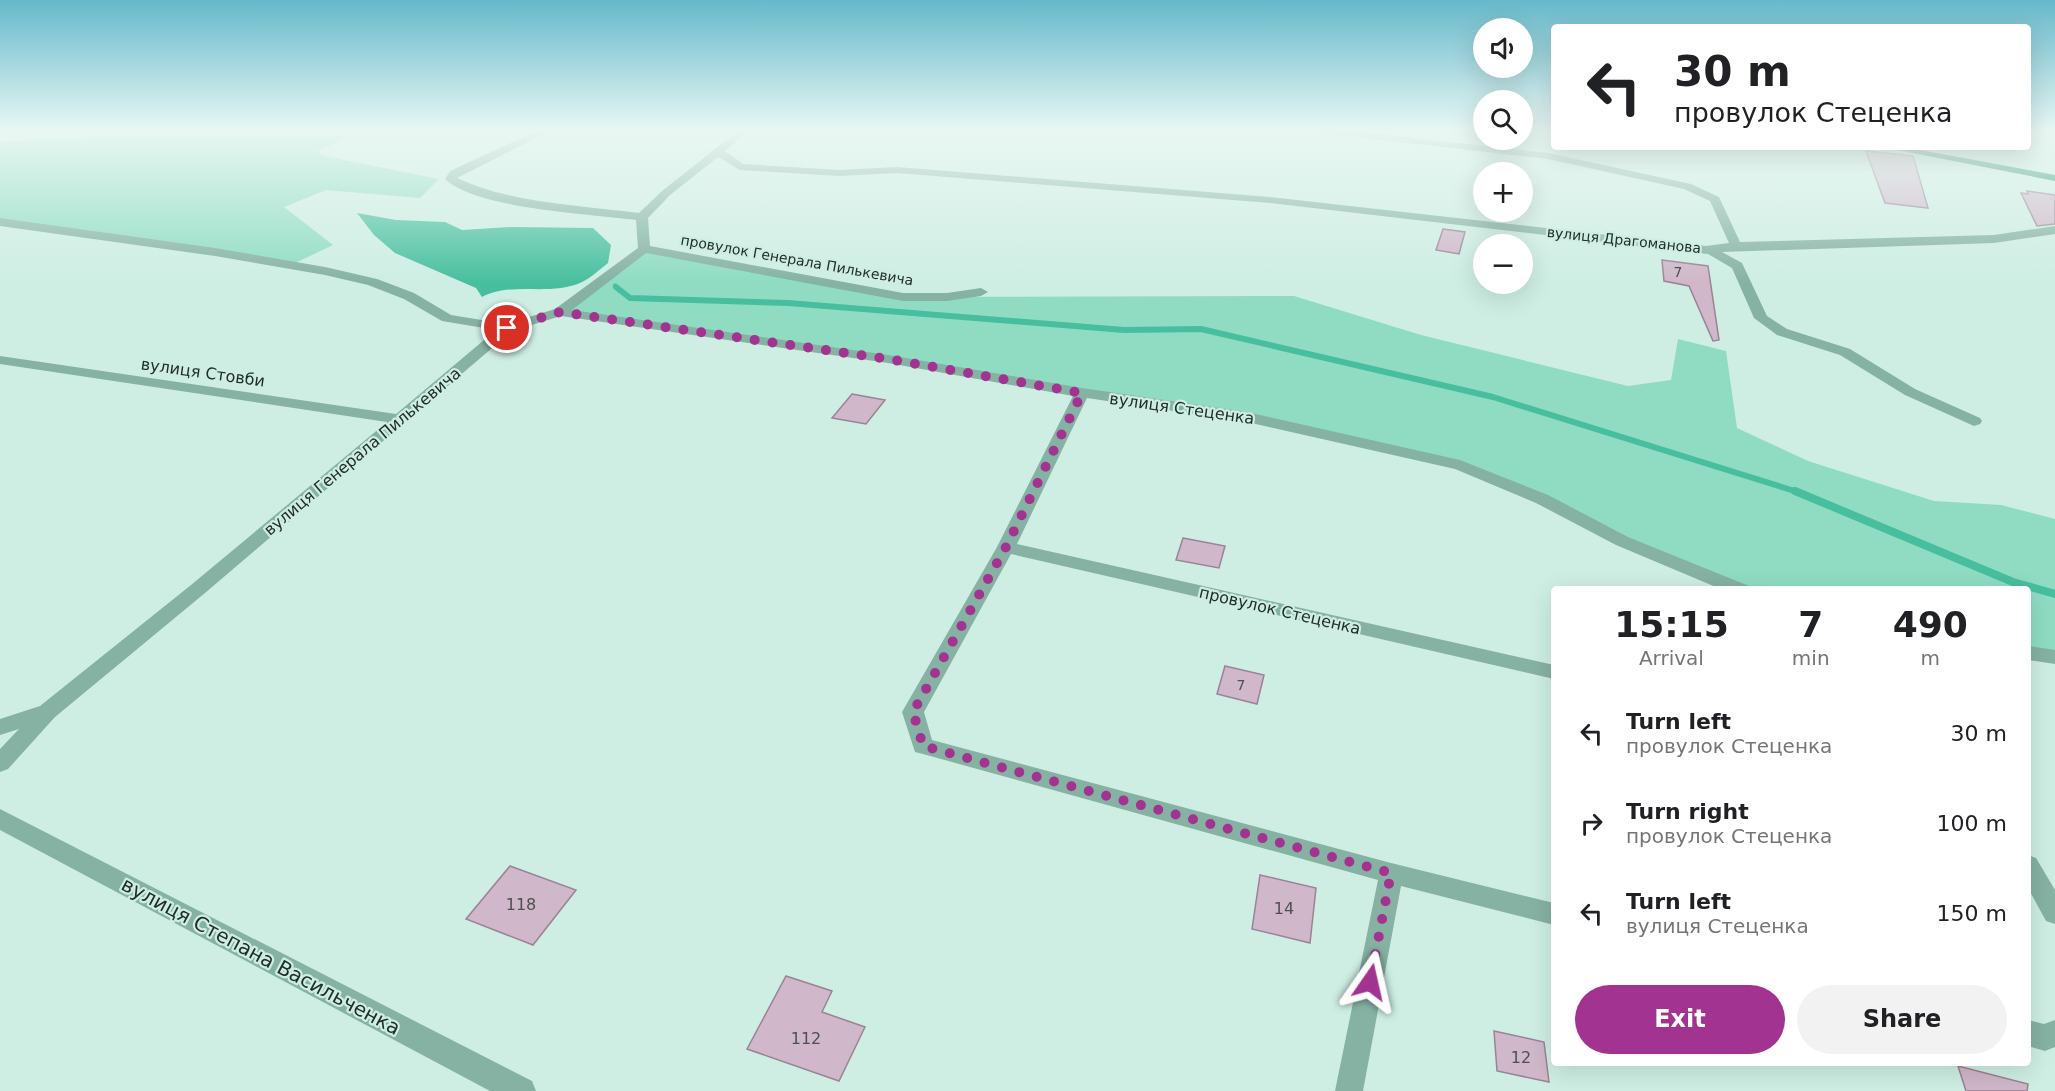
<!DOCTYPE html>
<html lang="en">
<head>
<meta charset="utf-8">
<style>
	body { margin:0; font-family:"DejaVu Sans",sans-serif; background:#f2f2f2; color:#202124; height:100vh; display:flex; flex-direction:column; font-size:22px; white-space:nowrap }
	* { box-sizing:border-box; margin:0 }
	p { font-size:20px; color:#757577 }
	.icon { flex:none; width:33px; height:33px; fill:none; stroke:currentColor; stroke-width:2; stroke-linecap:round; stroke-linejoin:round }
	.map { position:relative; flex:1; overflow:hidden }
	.sheet { position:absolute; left:1551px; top:586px; width:480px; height:480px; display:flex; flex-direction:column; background:#fff; border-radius:6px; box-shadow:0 6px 24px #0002 }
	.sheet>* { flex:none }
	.banner { position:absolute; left:1551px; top:24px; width:480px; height:126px; border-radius:6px; box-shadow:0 6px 24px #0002; background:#fff; color:#202124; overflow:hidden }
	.buttons { position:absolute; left:1473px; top:18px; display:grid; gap:12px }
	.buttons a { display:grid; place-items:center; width:60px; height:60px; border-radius:50%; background:#fff; box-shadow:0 6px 24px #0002; font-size:30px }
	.pin { position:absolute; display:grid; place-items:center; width:51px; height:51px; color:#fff; margin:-26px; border:3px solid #fff; border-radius:50%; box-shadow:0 2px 6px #0007 }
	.me { position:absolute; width:66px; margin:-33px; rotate:11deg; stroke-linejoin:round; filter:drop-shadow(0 0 4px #0008) }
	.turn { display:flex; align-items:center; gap:21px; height:126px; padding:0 24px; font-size:27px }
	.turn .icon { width:78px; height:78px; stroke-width:2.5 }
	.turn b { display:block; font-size:42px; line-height:51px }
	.eta { display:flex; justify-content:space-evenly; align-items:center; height:102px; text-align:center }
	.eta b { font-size:36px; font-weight:700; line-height:42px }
	.cta { display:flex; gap:12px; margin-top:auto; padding:12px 24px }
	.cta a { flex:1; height:69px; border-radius:36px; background:#a33391; color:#fff; font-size:24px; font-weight:700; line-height:69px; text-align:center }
	.cta a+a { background:#f2f2f2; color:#202124 }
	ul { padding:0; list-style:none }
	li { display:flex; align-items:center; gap:18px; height:90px; padding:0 24px }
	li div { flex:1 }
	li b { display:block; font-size:22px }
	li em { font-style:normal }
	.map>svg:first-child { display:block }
	.green { fill:#8fdcc3 }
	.water { fill:#47bf9e }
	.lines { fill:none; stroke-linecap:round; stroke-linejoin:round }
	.stream-far2 { stroke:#47bf9e; stroke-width:4.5 }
	.stream-far1 { stroke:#47bf9e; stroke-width:6 }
	.stream { stroke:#47bf9e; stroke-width:8 }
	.building { fill:#d0b7c9; stroke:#9a8394; stroke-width:1.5 }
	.minor { fill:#86b2a3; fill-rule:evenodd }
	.major { fill:#1d856b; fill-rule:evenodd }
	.route { stroke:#a33391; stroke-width:10; stroke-dasharray:0 18 }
	.labels { text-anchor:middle; stroke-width:4.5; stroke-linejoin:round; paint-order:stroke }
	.far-street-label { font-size:14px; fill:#212d29; stroke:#ceeee3 }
	.number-label { font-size:14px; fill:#4d5051 }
	.street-label { font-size:16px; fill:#212d29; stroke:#ceeee3 }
	.near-number-label { font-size:16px; fill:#4d5051 }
	.near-street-label { font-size:20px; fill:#212d29; stroke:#ceeee3 }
</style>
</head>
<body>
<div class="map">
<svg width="2055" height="1091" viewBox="0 0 2055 1091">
	<rect width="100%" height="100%" fill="#ceeee3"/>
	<g class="green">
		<path d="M129,130H355V133L317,152L324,156L439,179L420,198L326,190L284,207L333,245L291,265L0,222V142L99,137Z"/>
		<path d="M644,249L903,297L1294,296L1421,335L1628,386L1671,380L1678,339L1726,351L1737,428L1808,461L1934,501L2001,505L2055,519V657L2028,653V590L1742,589L1460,465L1247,417L888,359L560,312Z"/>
	</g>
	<path class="water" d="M357,213L396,220L445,222L462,230L512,227L593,228L611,245L608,263C600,269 591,278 582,282C551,297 512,281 482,297L476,288L395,253L374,235Z"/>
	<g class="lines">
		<path class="stream-far2" d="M615,286L618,289"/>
		<path class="stream-far1" d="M616,287L630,298L788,303L1124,330L1201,329L1493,397L1798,492"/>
		<path class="stream" d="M1795,491L2013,582L2055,594"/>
	</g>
	<g class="building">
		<path d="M1866,151L1913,156L1928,208L1885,203Z"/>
		<path d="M2027,191L2055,195V224L2037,226L2021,193L2028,194Z"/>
		<path d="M1443,229L1465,232L1459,254L1436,250Z"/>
		<path d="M1662,260L1708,266L1719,340L1713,341L1689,286L1664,281Z"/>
		<path d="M852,394L885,400L866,424L832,418Z"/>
		<path d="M1183,538L1225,546L1219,568L1176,560Z"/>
		<path d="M1225,666L1264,675L1257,704L1217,694Z"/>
		<path d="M510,866L576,890L533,945L466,919Z"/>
		<path d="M1260,875L1316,888L1310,943L1252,929Z"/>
		<path d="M786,976L832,991L822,1012L865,1027L839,1081L747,1049Z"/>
		<path d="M1494,1031L1544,1042L1549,1082L1497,1071Z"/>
		<path d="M1958,1066L2028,1084L2027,1091H1966Z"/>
	</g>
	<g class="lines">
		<g class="minor">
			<path d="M539,130H552L457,178C514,204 578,205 639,213L662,191L739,130H750L725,151L743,164L839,170L897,167L1270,197L1706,246L1729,243L1710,201L1684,189L1548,159L1321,133L1316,130H1346L1548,153L1691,184L1719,197L1740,242L1994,235L2055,226V234L1994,243L1722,252L1742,263L1767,316L1787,329L1850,349L1915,389L1980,418L1982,421L1980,424L1974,426L1905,395L1840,355L1777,335L1754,318L1732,268L1708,254L1270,203L897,173L839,176L740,170L718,157L670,195L648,218L650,246L903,293H947L981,288L988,292L981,296L947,301H903L646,253L572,310L888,355L1082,388L1247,412L1460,460L1548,495L1628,537L1749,586L1751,590H1723L1616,545L1536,503L1455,469L1247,422L1087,398L1017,544L1554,665V679L1011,554L924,712L932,740L1391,863L1554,903V925L1401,886L1363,1091H1335L1378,880L923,754L915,752L902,712L997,547L1073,396L888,363L561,316L512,331L205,593L55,717L8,769L0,772V749L19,729L0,735V719L40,706L191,585L387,422L0,364V356L396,414L496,330L442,321L404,299L368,285L325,275L215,256L0,226V218L215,248L325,267L377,279L414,293L451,315L506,324L555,309L638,248L636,220C592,214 476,209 445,179L450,171Z"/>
			<path d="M2028,646L2055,650V664L2028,660Z"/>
			<path d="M0,809L532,1081L536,1091H490L0,830Z"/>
			<path d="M2028,855L2036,858L2055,890V924L2046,921L2028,888Z"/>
			<path d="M2028,1020L2044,1024L2055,1020V1047L2045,1051L2028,1046Z"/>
		</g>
		<path class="major" d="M1882,147H1904L2055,175V181Z"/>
	</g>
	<linearGradient id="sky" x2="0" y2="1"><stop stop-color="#67b8ca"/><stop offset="0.46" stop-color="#e9f7f2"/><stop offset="1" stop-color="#e9f7f2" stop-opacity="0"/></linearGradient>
	<rect width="2055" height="283" fill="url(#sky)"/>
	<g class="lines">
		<path class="route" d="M507,328L560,312L888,359L1082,393L1006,547L913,712L923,746L1391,873L1370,982"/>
	</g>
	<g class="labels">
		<g class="far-street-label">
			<text transform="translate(1624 240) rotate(6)" y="5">вулиця Драгоманова</text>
			<text transform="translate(797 260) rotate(10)" y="5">провулок Генерала Пилькевича</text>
		</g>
		<g class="number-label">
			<text x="1678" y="277">7</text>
			<text x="1241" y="690">7</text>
		</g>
		<g class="street-label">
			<text transform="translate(203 372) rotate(8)" y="6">вулиця Стовби</text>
			<text transform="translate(1182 408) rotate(8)" y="6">вулиця Стеценка</text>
			<text transform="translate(362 451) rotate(-40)" y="6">вулиця Генерала Пилькевича</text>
			<text transform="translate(1280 610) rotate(13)" y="6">провулок Стеценка</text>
		</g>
		<g class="near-number-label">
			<text x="521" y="910">118</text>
			<text x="1284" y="914">14</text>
			<text x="806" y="1044">112</text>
			<text x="1521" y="1063">12</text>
		</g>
		<g class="near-street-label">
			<text transform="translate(261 956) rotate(28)" y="7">вулиця Степана Васильченка</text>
		</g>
	</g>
</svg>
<div class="buttons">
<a><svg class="icon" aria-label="sound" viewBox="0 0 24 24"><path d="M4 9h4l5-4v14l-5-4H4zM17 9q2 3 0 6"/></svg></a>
<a><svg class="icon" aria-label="search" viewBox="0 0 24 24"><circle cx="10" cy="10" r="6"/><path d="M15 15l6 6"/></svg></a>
<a>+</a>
<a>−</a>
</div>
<div class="pin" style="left:507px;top:328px;background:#d93025"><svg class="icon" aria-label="arrive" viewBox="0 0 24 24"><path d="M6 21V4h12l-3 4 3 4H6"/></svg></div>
<svg class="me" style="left:1370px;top:982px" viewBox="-20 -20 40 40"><path d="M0-17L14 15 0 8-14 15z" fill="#a33391" stroke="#fff" stroke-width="4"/></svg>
<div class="banner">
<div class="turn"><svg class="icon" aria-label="left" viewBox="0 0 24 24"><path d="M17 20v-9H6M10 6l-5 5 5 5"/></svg><div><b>30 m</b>провулок Стеценка</div></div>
</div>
<section class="sheet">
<div class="eta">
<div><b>15:15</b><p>Arrival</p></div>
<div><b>7</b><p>min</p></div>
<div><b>490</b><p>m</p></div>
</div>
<ul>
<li><svg class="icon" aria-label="left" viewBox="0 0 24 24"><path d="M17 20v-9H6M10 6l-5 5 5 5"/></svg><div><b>Turn left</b><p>провулок Стеценка</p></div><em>30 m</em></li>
<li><svg class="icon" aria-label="right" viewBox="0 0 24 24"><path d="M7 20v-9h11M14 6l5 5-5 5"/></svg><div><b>Turn right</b><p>провулок Стеценка</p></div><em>100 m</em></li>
<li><svg class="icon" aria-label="left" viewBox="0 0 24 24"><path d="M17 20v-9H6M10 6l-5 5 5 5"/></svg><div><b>Turn left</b><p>вулиця Стеценка</p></div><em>150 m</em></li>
</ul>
<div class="cta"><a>Exit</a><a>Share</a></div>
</section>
</div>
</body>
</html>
